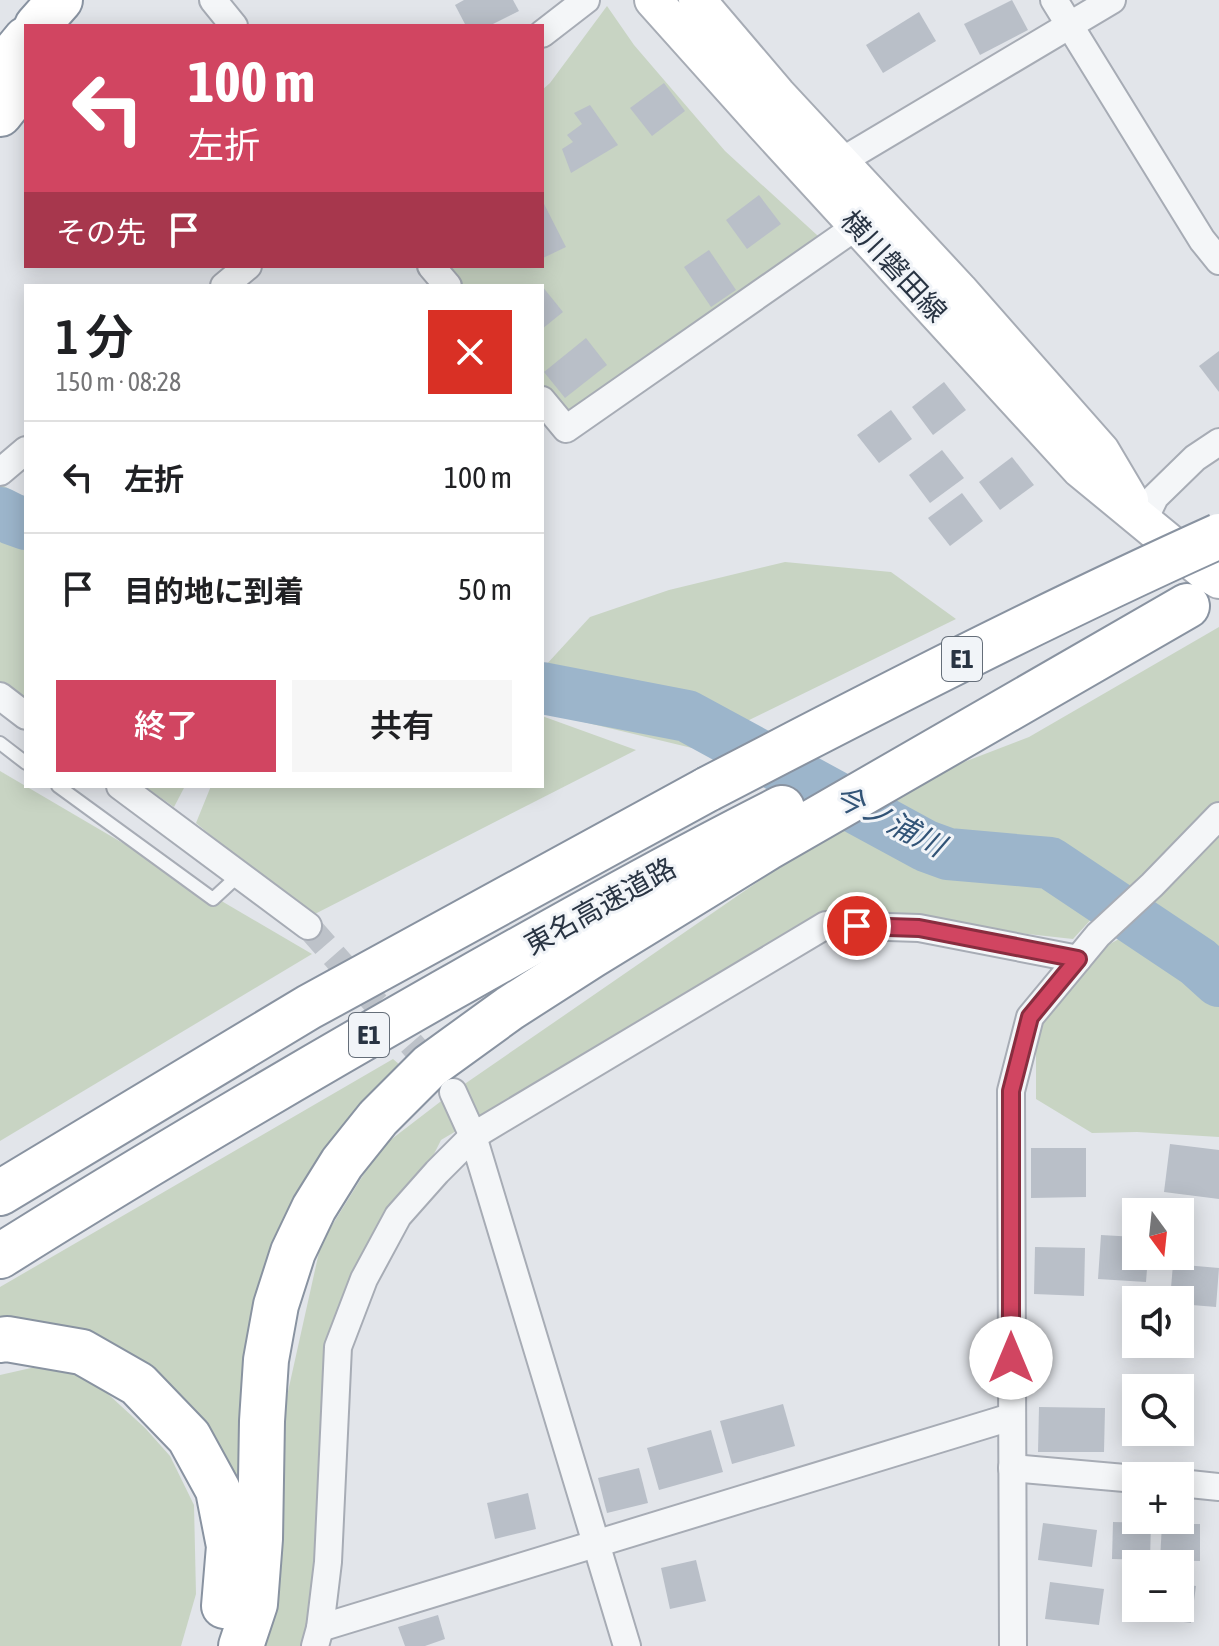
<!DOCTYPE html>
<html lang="ja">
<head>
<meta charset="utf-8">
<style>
	body { margin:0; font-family:"Asap Condensed","Noto Sans JP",sans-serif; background:#f6f6f6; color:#202124; height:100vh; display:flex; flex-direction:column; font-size:30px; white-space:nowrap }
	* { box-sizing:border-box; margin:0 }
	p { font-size:26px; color:#757577 }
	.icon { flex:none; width:44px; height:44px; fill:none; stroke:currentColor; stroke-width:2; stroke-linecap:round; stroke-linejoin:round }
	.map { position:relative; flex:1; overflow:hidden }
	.side { position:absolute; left:24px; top:284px; width:520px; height:504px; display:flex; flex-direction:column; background:#fff; border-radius:0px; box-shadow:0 4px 20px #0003 }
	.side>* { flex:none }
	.top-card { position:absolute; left:24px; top:24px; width:520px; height:244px; border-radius:0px; box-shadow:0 4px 20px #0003; background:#d14561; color:#fff; overflow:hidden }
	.needle { width:52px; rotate:165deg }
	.fabs { position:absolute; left:1122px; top:1198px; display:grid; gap:16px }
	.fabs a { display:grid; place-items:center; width:72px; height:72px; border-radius:0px; background:#fff; box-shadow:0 4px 20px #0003; font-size:40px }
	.pin { position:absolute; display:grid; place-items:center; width:68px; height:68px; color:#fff; margin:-34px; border:4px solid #fff; border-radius:50%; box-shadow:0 2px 8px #0007 }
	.me { position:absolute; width:88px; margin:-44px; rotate:0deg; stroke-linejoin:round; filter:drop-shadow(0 0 6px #0008) }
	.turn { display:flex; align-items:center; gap:28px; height:168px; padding:0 32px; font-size:36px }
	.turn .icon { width:104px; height:104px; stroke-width:2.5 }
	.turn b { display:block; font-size:56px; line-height:68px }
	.then { display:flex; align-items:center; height:76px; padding:0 32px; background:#0003; gap:16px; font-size:30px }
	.round { display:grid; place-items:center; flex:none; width:84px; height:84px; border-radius:0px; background:#f6f6f6 }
	.summary { display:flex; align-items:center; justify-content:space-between; height:136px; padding:0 32px }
	h1 { font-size:48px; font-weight:600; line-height:60px }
	.primary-button { display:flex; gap:16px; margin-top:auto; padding:16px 32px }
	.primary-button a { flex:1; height:92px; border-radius:0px; background:#d14561; color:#fff; font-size:32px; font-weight:600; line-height:92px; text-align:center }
	.primary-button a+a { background:#f6f6f6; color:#202124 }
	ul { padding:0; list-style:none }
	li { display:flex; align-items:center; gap:24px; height:112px; padding:0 32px; border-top:2px solid #e0e0e0 }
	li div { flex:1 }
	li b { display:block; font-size:30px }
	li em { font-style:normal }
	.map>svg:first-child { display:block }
	.green { fill:#c8d4c3 }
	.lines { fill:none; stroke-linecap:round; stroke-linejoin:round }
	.river { stroke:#9cb5cb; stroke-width:52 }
	.building { fill:#b9bfc8 }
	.minor-tunnel { stroke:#bdc2c9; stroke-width:26; stroke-dasharray:26 13; stroke-linecap:butt }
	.service-casing { stroke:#a7acb5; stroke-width:16 }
	.minor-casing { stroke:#a7acb5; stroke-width:30 }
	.secondary-casing { stroke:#a7acb5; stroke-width:40 }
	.motorway-casing { stroke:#8993a1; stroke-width:48 }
	.service { stroke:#f4f6f8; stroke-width:12 }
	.minor { stroke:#f4f6f8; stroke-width:26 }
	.secondary { stroke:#fff; stroke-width:36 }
	.motorway { stroke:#fff; stroke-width:44 }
	.motorway-bridge-casing { stroke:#8993a1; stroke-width:48; stroke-linecap:butt }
	.motorway-bridge { stroke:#fff; stroke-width:44 }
	.route-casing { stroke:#882d3f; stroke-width:20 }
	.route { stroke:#d14561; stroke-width:14 }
	.labels { text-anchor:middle; stroke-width:6; stroke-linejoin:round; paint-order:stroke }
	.shield { fill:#f1f4f8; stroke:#656e79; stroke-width:2 }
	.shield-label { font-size:26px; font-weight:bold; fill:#293443 }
	.street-label { font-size:28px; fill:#293443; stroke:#f1f4f8 }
	.water-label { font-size:30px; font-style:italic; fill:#325477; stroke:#f1f4f8 }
</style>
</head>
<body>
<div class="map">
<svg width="1219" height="1646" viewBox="0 0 1219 1646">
	<rect width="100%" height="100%" fill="#e2e5ea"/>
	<g class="green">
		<path d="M607,6L634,45L725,151L829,246L566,429L542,400V286H448L431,266H542V90L550,83Z"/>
		<path d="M0,484L26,498V701L0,682Z"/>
		<path d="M785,562L891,572L956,619L692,748L542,712V672L708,713L545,666L590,617L669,590Z"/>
		<path d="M1219,627V1137L1137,1132L1092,1133L1036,1099V1022L1101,949L1142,926L1107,902L1073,939L824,912L441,1140L338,1347L313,1646H263L283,1414L321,1243L380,1148L453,1092L791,859L925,777L1029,737Z"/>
		<path d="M542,716L636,750L309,917L196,823L211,786H542Z"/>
		<path d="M0,771L312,954L0,1141Z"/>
		<path d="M144,786H185L174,807Z"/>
		<path d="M393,1059L400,1065L309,1175L239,1491L189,1411L0,1330V1287Z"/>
		<path d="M53,1363L96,1383L145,1428L170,1456L194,1505L196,1594L181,1646H0V1375Z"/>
	</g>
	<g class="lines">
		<g class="river">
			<path d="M0,513L12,519L26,524"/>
			<path d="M542,688L687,716L926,846L948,854L1050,863L1198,962L1219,981"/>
		</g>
	</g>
	<g class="building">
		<path d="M464,0H513L519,11L489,26H466L455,5Z"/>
		<path d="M1012,0L1028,30L980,55L964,24Z"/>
		<path d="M919,12L936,41L883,73L866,45Z"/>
		<path d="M664,83L685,111L652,136L630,108Z"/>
		<path d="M590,105L618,145L571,173L562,149L573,142L567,135L582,124L574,113Z"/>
		<path d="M759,195L781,224L747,249L726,220Z"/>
		<path d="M542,200L566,247L543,258L542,256Z"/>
		<path d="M709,250L736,290L711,307L684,267Z"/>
		<path d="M542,286L563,312L542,329Z"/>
		<path d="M586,338L607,365L565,398L544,372Z"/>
		<path d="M1219,351V392L1199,366Z"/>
		<path d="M944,382L966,410L933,435L912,407Z"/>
		<path d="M891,410L912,439L879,463L857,435Z"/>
		<path d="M942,450L964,478L930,503L909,475Z"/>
		<path d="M1012,457L1034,485L1000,510L979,482Z"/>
		<path d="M962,493L983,521L950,546L928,518Z"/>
		<path d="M1170,1144L1219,1150V1199L1164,1192Z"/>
		<path d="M1031,1148H1086V1197L1031,1198Z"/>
		<path d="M1101,1235L1136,1237V1256H1148L1146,1282L1098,1279Z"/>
		<path d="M1035,1247L1085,1248L1084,1296L1034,1294Z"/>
		<path d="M1173,1264L1219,1268L1216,1307L1180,1304V1300H1170Z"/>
		<path d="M783,1404L795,1446L732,1464L720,1421Z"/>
		<path d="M1039,1407L1105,1408L1104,1452H1038Z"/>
		<path d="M711,1430L723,1472L659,1490L647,1448Z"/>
		<path d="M639,1468L648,1503L607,1513L598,1478Z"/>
		<path d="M528,1493L536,1529L495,1539L487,1503Z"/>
		<path d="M1113,1522L1151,1523L1150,1560L1112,1559Z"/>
		<path d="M1043,1523L1097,1530L1092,1567L1038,1560Z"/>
		<path d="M1162,1524H1200V1561L1160,1560Z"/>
		<path d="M696,1560L706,1601L670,1609L661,1568Z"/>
		<path d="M1050,1582L1104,1589L1099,1625L1045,1619Z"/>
		<path d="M1180,1584L1196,1586L1191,1623L1138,1616L1139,1608H1180Z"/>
		<path d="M438,1615L445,1639L425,1646H405L398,1627Z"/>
	</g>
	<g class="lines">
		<path class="minor-tunnel" d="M308,926L438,1074"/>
		<defs>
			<g id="service">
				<path d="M0,743L26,763"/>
				<path d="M58,786L213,899L239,875"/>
			</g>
			<g id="minor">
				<path d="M213,0L234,26"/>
				<path d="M1054,0L1202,240L1219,261"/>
				<path d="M542,34L586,0"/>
				<path d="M840,162L1112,0"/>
				<path d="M431,266L448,286"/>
				<path d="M224,286L248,266"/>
				<path d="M542,400L566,429L857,226"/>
				<path d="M0,472L26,450"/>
				<path d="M1143,522L1155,497L1195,458L1219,442"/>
				<path d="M0,696L26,716"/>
				<path d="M120,786L308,926"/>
				<path d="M453,1092L473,1136L627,1646"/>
				<path d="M1012,1468L1136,1479"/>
				<path d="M1180,1483L1219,1487"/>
				<path d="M320,1628L1011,1417"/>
				<path d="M315,1646L320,1628L328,1562L338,1347L364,1279L398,1216L437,1172L473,1136L826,925L919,928L1078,959"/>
				<path d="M1013,1646L1011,1091L1030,1017L1098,935L1152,885L1219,816"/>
			</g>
			<g id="secondary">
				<path d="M653,0L764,124L1080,469L1205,572L1219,580"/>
				<path d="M697,0L777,94L959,290L1101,451L1130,500"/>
			</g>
			<g id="motorway">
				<path d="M37,26L60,0"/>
				<path d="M0,70L26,39"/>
				<path d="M0,114L26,81"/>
				<path d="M0,1193L309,1007L708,789"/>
				<path d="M0,1256C145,1165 293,1078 442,993C554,930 667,866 782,808"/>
				<path d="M0,1340L7,1339L82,1352L138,1384L189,1437L218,1490L229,1546L224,1606"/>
				<path d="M241,1646L255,1604L260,1539L262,1421L266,1360L276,1305L293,1252L314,1208L342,1163L378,1118L430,1066L510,1008L591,956L767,848L1187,606"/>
			</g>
		</defs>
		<use href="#service" class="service-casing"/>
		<use href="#minor" class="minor-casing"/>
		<use href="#secondary" class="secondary-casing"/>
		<use href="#motorway" class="motorway-casing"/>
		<use href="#service" class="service"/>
		<use href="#minor" class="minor"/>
		<use href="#secondary" class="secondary"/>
		<use href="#motorway" class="motorway"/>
		<defs>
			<path id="motorway-bridge" d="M708,789C877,701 1046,614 1219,536"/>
		</defs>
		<use href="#motorway-bridge" class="motorway-bridge-casing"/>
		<use href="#motorway-bridge" class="motorway-bridge"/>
	</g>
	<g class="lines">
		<defs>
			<path id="route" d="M857,926L919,928L1078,959L1030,1017L1011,1091V1358"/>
		</defs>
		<use href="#route" class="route-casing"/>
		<use href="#route" class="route"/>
	</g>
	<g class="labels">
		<g class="shield">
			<rect x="942" y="637" width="40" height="44" rx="6"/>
			<rect x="349" y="1013" width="40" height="44" rx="6"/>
		</g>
		<g class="shield-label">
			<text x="962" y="668">E1</text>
			<text x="369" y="1044">E1</text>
		</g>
		<g class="street-label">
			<text transform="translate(894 266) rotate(47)" y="10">横川磐田線</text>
			<text transform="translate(600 906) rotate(-29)" y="10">東名高速道路</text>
		</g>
		<g class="water-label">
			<text transform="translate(889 821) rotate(27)" y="10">今ノ浦川</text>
		</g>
	</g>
</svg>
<div class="fabs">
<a><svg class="needle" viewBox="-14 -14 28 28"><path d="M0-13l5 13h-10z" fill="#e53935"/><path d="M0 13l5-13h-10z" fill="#757577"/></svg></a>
<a><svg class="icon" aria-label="sound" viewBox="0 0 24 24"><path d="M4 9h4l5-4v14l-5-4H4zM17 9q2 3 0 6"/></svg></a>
<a><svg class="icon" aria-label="search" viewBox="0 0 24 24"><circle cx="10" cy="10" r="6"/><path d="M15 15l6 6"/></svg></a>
<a>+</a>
<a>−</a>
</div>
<div class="pin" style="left:857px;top:926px;background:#d93025"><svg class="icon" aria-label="arrive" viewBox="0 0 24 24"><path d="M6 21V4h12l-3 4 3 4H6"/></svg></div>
<svg class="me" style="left:1011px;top:1358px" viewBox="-20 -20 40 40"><circle r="19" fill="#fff"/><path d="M0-13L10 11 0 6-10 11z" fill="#d14561"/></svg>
<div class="top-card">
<div class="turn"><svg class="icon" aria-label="left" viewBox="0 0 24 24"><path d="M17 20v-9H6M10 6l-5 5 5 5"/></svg><div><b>100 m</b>左折</div></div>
<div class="then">その先<svg class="icon" aria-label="arrive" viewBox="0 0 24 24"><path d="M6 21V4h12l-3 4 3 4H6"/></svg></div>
</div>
<section class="side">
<div class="summary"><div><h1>1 分</h1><p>150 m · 08:28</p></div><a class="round" style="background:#d93025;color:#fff"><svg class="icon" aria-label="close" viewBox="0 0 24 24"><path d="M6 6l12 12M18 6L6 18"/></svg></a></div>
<ul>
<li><svg class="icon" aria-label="left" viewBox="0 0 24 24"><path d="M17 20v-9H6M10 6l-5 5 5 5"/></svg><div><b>左折</b></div><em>100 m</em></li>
<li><svg class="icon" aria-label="arrive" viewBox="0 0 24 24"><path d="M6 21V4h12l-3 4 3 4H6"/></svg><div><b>目的地に到着</b></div><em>50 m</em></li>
</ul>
<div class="primary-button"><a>終了</a><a>共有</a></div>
</section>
</div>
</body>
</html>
